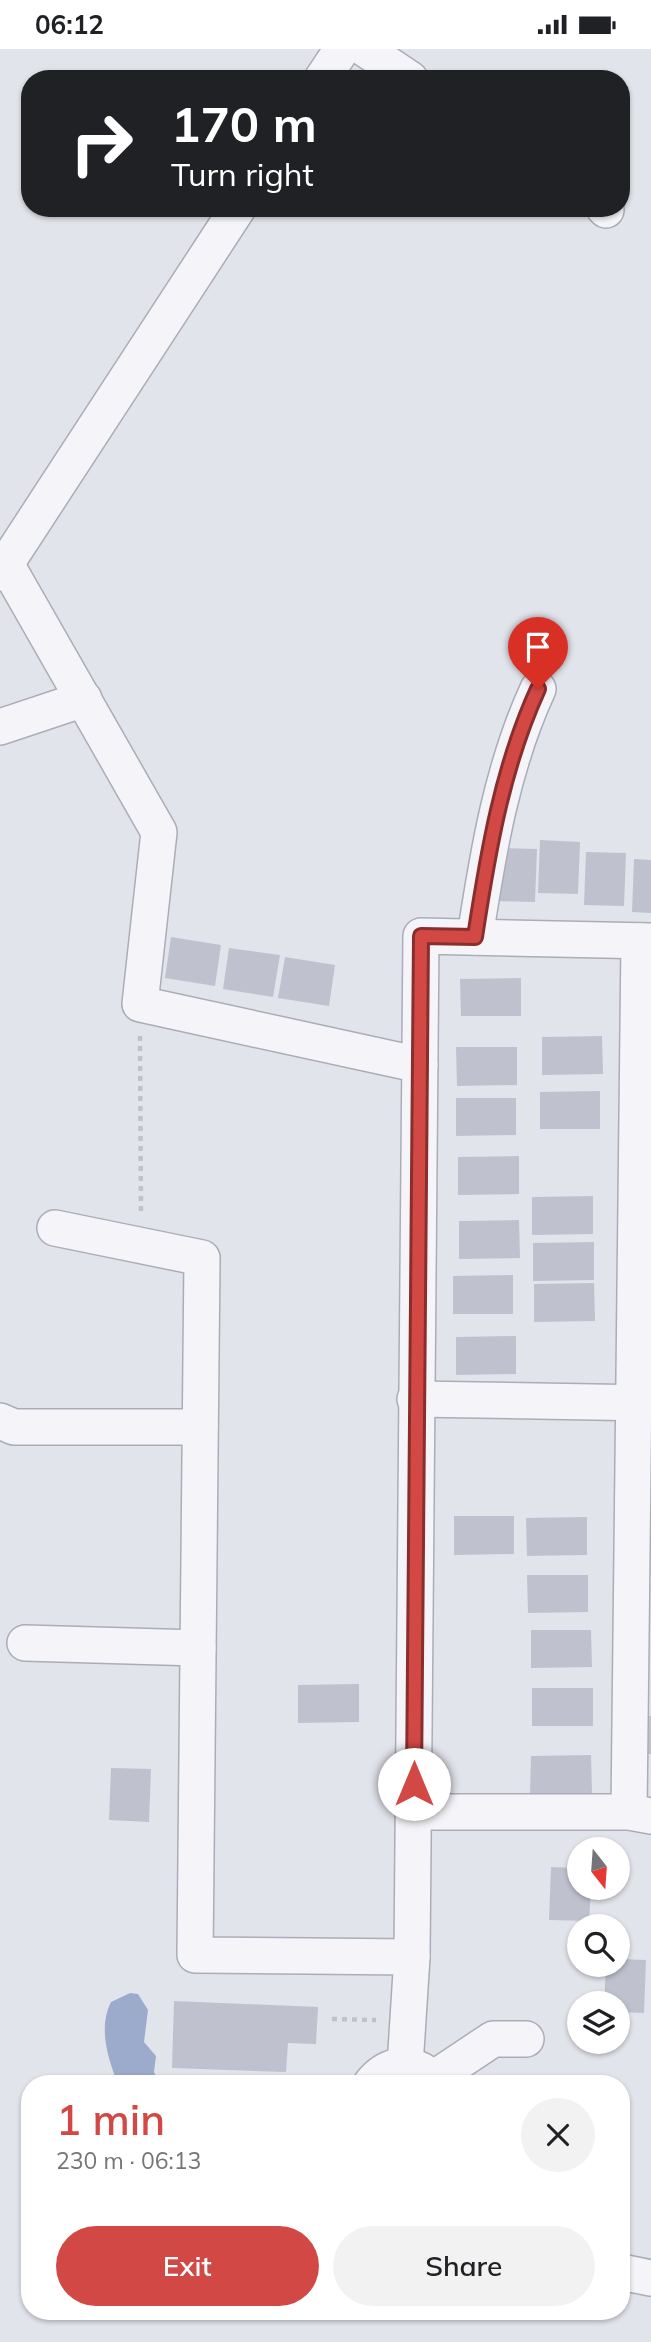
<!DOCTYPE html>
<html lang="en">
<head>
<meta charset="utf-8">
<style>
	body { margin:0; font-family:Mulish,sans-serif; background:#f2f2f2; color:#202124; height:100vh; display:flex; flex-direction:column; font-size:26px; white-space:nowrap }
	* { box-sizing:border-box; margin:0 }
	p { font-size:23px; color:#757577 }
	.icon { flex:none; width:38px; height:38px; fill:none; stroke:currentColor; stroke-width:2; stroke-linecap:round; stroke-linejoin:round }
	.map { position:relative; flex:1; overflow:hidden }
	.drawer { position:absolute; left:21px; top:2026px; width:609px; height:245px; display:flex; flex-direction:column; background:#fff; border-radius:28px; box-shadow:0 2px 5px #0004 }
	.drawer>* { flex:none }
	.banner { position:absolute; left:21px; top:21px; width:609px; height:147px; border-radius:28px; box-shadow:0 2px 5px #0004; background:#202124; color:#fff; overflow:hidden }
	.needle { width:46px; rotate:163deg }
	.fabs { position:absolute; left:567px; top:1788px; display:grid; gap:14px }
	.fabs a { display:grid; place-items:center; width:63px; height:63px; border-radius:50%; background:#fff; box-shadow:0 2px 5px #0004; font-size:35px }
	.pin { position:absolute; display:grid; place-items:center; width:60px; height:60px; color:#fff; margin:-72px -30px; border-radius:50% 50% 50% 0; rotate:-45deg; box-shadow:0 0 7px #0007 }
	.pin .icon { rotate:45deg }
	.me { position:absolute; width:77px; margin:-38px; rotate:0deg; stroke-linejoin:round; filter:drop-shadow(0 0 5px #0008) }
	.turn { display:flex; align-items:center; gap:24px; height:147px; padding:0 35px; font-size:32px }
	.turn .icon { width:91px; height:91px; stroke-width:2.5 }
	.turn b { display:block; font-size:49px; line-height:60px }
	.round { display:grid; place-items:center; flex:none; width:74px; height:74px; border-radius:37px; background:#f2f2f2 }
	.head { display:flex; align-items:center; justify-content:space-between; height:119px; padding:0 35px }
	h1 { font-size:42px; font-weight:600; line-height:52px; color:#d24845 }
	.button { display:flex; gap:14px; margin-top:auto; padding:14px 35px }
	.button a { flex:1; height:80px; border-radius:42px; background:#d24845; color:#fff; font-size:28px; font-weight:600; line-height:80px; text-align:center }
	.button a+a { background:#f2f2f2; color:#202124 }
	.status { display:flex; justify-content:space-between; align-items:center; height:49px; padding:0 35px; background:#fff; direction:ltr }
	.status svg { height:19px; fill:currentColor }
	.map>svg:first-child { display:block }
	.water { fill:#9cabcb }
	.building { fill:#bfc2ce }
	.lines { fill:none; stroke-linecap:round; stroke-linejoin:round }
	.street-casing { stroke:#aaadb9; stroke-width:38 }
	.path { stroke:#c0c1ca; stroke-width:4.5; stroke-dasharray:5 5; stroke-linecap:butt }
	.street { stroke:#f5f5f9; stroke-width:35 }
	.route-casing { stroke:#882f2d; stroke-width:18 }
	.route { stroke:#d24845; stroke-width:12 }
</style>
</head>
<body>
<div class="status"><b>06:12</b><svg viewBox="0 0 49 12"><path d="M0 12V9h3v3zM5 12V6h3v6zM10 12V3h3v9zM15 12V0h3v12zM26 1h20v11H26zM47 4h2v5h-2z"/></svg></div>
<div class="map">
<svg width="651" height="2293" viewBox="0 0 651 2293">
	<rect width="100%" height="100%" fill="#e2e4eb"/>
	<path class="water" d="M130,1944L138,1945L148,1961L144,1993L156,2007L154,2023L159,2035H118C108,2010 98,1979 111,1953Z"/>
	<g class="building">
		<path d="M540,791L580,793L578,845L538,844Z"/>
		<path d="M497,799L537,800L535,853L495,852Z"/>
		<path d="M586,803L626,804L624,857L584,856Z"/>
		<path d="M634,810L651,811V864L632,863Z"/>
		<path d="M171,888L221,896L215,937L165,929Z"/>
		<path d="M229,899L280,906L273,948L223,940Z"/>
		<path d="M285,908L335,916L329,957L278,949Z"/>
		<path d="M521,929V967H461L460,930Z"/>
		<path d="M602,987L603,1025L542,1026V988Z"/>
		<path d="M456,998H517V1036L457,1037Z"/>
		<path d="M600,1042V1080H540V1043Z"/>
		<path d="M456,1049H516V1086L456,1087Z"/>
		<path d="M519,1107V1145L458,1146V1108Z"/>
		<path d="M593,1147V1185L532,1186V1148Z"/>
		<path d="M519,1171L520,1209L459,1210V1172Z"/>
		<path d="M594,1193V1231L533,1232V1194Z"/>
		<path d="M513,1226V1265H453V1227Z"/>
		<path d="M594,1234L595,1272L534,1273V1235Z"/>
		<path d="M516,1287V1325L456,1326V1288Z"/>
		<path d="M454,1467H514V1505L454,1506Z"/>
		<path d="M587,1468V1506L527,1507L526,1469Z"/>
		<path d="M527,1526H588V1563L528,1564Z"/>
		<path d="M531,1581H591L592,1618L531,1619Z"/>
		<path d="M359,1635V1673L298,1674V1636Z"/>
		<rect x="532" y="1639" width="61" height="38"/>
		<rect x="643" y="1667" width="8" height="38"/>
		<path d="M591,1706L592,1744L530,1745L531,1707Z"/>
		<path d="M111,1719L151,1720L149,1773L109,1771Z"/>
		<path d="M551,1818L579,1819V1839H591L589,1872L549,1871Z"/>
		<path d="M618,1910L646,1911L644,1964L618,1963V1955H604L606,1916H618Z"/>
		<path d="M174,1952L318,1958L316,1995L288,1994L286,2023L172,2019Z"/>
	</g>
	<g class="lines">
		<defs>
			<g id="street">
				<path d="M365,0L410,30"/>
				<path d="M322,30L342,0"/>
				<path d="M604,159L606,161"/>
				<path d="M6,515L159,783L140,955L420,1016"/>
				<path d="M0,524L238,159"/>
				<path d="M0,678L84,650"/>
				<path d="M475,888C488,803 502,718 538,640"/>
				<path d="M55,1179L202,1209L195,1906L412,1908"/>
				<path d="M415,1350L651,1354"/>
				<path d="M0,1372L14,1378H200"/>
				<path d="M25,1594L198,1599"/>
				<path d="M414,1763H629L651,1767"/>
				<path d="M629,1763L639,892"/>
				<path d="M405,2017L412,1908L421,887L651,892"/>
				<path d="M433,2030L493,1990H526"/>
				<path d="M371,2035C385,2017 407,2010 427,2025"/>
				<path d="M621,2223L651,2229"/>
			</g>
		</defs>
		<use href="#street" class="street-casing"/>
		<g class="path">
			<path d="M140,987L141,1164"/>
			<path d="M332,1970L376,1971"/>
		</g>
		<use href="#street" class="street"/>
	</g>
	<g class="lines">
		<defs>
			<path id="route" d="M414,1735L421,887L475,888C488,803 502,719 538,640"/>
		</defs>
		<use href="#route" class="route-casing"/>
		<use href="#route" class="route"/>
	</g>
</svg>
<div class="fabs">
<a><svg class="needle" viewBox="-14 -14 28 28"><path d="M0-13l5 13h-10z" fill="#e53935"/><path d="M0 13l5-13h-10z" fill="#757577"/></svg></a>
<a><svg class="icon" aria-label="search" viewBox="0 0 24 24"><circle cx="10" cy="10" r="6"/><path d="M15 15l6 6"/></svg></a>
<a><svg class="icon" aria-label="layers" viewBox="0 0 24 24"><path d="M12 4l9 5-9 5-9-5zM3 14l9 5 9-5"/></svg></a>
</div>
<div class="pin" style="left:538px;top:640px;background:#d93025"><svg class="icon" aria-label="arrive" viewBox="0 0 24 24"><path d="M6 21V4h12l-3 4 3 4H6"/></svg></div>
<svg class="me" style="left:414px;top:1735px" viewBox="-20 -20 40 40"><circle r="19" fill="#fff"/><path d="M0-13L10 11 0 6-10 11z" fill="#d24845"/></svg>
<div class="banner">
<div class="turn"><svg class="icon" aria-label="right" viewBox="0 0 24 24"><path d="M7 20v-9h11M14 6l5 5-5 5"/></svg><div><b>170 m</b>Turn right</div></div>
</div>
<section class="drawer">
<div class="head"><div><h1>1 min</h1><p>230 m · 06:13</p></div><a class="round"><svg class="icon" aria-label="close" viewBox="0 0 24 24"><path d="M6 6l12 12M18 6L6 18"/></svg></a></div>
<div class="button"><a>Exit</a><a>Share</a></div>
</section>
</div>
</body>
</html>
